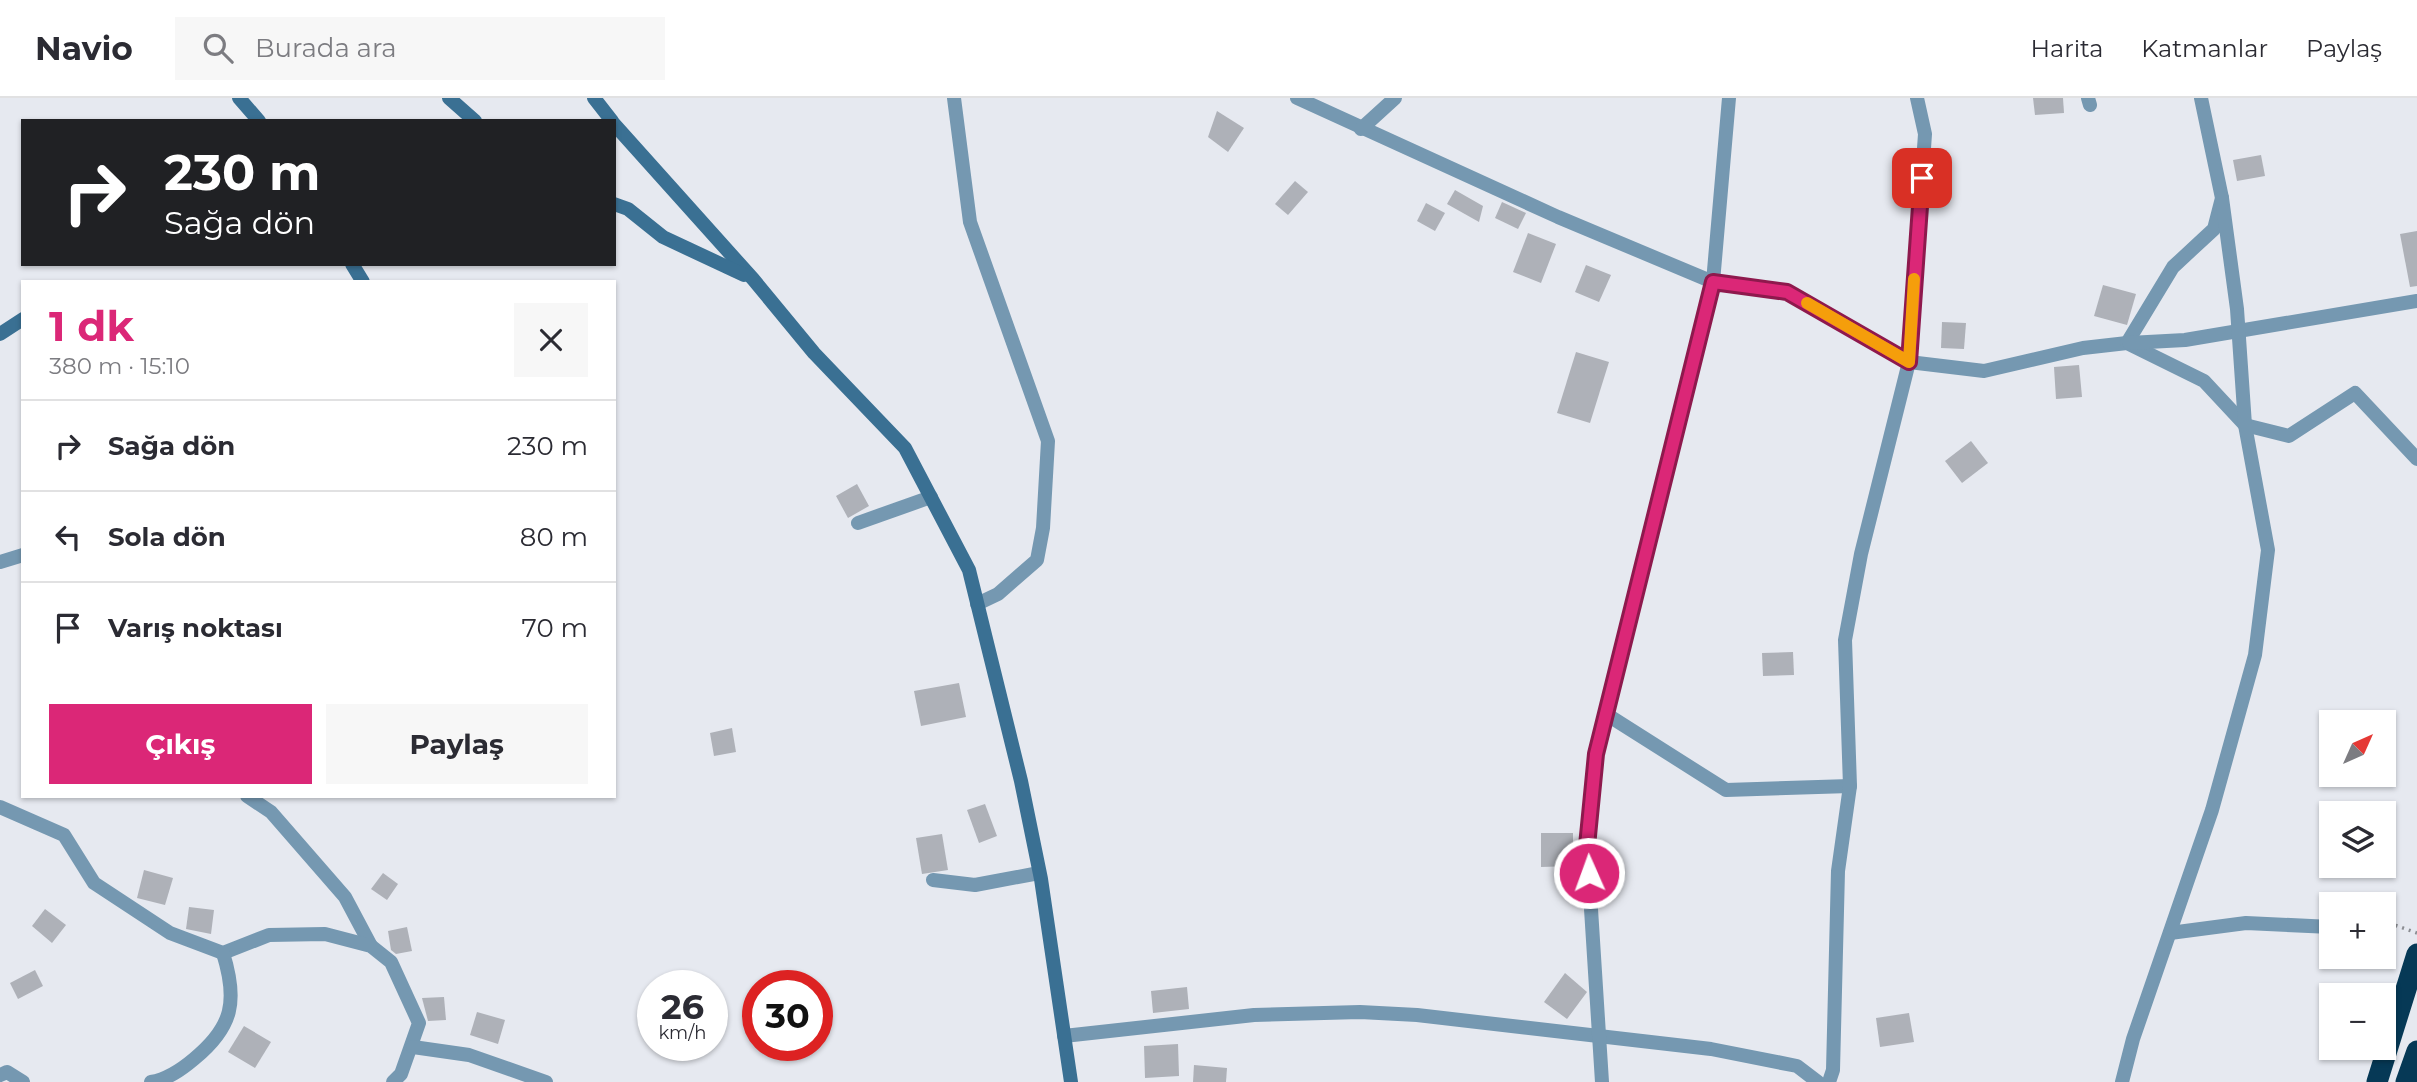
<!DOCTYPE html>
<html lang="tr">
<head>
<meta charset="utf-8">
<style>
	body { margin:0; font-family:Montserrat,sans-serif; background:#f7f7f7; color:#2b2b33; height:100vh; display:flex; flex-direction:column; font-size:26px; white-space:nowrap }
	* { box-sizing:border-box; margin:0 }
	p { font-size:23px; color:#7c7c81 }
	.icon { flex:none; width:38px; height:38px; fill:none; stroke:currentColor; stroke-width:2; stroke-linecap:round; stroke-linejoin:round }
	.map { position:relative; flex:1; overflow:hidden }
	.sheet { position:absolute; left:21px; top:182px; width:595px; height:518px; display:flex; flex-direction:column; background:#fff; border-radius:0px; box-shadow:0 2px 5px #0004 }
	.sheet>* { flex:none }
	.top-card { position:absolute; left:21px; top:21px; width:595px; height:147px; border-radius:0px; box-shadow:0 2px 5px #0004; background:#202124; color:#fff; overflow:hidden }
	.needle { width:46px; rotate:45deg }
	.fabs { position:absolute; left:2319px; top:612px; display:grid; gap:14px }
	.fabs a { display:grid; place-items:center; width:77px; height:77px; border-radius:0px; background:#fff; box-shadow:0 2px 5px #0004; font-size:35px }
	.speed { position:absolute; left:637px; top:872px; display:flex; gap:14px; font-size:35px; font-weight:700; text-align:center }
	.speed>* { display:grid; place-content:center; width:91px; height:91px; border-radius:50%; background:#fff; box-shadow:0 2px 5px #0004; line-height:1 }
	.speed small { font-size:18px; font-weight:400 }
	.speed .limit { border:10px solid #d22; background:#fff; color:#111 }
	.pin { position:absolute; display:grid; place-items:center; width:60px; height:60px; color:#fff; margin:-30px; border-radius:14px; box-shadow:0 4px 10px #0006 }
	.me { position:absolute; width:77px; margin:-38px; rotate:358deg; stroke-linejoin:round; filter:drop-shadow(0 0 5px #0008) }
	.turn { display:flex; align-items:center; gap:24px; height:147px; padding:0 28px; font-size:32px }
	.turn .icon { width:91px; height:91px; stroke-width:2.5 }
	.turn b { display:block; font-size:49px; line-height:60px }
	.round { display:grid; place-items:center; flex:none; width:74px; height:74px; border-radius:0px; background:#f7f7f7 }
	.summary { display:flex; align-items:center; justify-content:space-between; height:119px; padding:0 28px }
	h1 { font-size:42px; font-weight:700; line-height:52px; color:#db2777 }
	.action { display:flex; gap:14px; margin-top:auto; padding:14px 28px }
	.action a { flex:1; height:80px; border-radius:0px; background:#db2777; color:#fff; font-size:28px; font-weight:700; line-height:80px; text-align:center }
	.action a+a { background:#f7f7f7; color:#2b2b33 }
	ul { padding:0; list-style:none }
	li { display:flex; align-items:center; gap:21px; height:91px; padding:0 28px; border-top:2px solid #e1e1e2 }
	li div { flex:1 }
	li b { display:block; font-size:26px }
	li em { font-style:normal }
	header { display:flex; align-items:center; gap:42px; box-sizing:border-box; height:98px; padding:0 35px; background:#fff; border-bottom:2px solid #e1e1e2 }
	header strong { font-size:33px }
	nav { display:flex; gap:38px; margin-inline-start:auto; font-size:24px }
	.search { width:490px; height:63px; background:#f7f7f7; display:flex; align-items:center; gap:18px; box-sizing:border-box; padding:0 24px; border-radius:0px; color:#7c7c81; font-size:26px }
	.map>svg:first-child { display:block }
	.building { fill:#aeb1b8 }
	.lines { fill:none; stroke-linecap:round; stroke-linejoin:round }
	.path { stroke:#8b8d92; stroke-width:3.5; stroke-dasharray:2 5; stroke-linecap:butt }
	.street { stroke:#7598b1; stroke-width:14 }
	.secondary { stroke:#3a7093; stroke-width:14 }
	.highway { stroke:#063956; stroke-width:21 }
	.route-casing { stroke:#8e194d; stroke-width:18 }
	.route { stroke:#db2777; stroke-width:12 }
	.slow { stroke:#f59e0b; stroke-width:12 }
</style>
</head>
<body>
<header>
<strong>Navio</strong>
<div class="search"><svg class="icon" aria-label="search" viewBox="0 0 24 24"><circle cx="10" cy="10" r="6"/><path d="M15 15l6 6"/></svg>Burada ara</div>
<nav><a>Harita</a><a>Katmanlar</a><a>Paylaş</a></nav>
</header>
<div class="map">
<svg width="2417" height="984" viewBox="0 0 2417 984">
	<rect width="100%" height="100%" fill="#e6e9f0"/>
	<g class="building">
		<path d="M2033,0H2063L2064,15L2035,17Z"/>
		<path d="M1217,13L1244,30L1228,54L1208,39Z"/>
		<path d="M2261,57L2265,78L2237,83L2233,62Z"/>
		<path d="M1295,83L1308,94L1288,117L1275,106Z"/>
		<path d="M1455,92L1483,108L1479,124L1447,106Z"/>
		<path d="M1502,104L1526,115L1518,131L1495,120Z"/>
		<path d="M1426,105L1445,115L1435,133L1417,123Z"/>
		<path d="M2417,133V188L2410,189L2400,136Z"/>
		<path d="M1528,135L1556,146L1541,185L1513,174Z"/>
		<path d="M1586,167L1611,177L1599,204L1575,194Z"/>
		<path d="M2103,187L2136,196L2127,227L2094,218Z"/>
		<path d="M1942,224L1966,225L1964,251L1941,250Z"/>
		<path d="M1576,254L1609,264L1590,325L1557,315Z"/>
		<path d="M2079,267L2082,299L2056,301L2054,269Z"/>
		<path d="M1971,343L1988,365L1962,385L1945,363Z"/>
		<path d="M857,386L869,408L848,420L836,398Z"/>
		<path d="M1793,554L1794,577L1763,578L1762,555Z"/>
		<path d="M959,585L966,619L921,628L914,593Z"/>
		<path d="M732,630L736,654L714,658L710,635Z"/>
		<path d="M985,706L997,738L979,745L967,712Z"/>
		<path d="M1541,735H1573V768L1541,769Z"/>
		<path d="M942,736L948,772L922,776L916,740Z"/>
		<path d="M144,772L173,780L165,807L137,800Z"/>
		<path d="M383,775L398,786L387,802L371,791Z"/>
		<path d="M189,809L214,812L211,836L186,831Z"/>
		<path d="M45,811L66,827L52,845L32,828Z"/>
		<path d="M407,829L412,853L396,856L391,852L388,833Z"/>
		<path d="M35,872L43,888L18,901L10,885Z"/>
		<path d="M1565,875L1587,894L1567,921L1544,904Z"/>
		<path d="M1187,889L1189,911L1153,915L1151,893Z"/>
		<path d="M444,899L446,922L428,923L422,900Z"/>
		<path d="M477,914L505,922L498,946L470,937Z"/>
		<path d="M1909,915L1914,944L1880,949L1876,920Z"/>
		<path d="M244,928L271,944L255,970L228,954Z"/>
		<path d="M1178,946L1179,978L1145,980L1144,948Z"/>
		<path d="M1194,967L1227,970L1226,984H1193Z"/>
	</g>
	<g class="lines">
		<path class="path" d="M2384,830L2389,825L2417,835"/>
		<g class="street">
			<path d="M954,0L970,124L1048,343L1043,430L1037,462L998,496L977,506"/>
			<path d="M1297,0L1558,119L1713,184L1787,194L1909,264L1984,273L2083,250L2127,245L2204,283L2245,327L2289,338L2355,295L2417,361"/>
			<path d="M2088,0L2090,7"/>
			<path d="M1361,31L1395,0"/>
			<path d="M2127,245L2173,169L2214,131L2222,100L2201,0"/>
			<path d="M2129,245L2185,242L2417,203"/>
			<path d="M858,425L931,399"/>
			<path d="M0,464L23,457"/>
			<path d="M1606,616L1726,692L1850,688"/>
			<path d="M247,698L271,714L345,799L371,848"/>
			<path d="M0,709L64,737L94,785L170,835L223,855L269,837L325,836L371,848L391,864L419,925L401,976L393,984"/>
			<path d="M933,782L975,787L1039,775"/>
			<path d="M2170,835L2246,825L2331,829"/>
			<path d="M1064,938L1254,917L1360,914L1417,917L1711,951L1797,968L1818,984"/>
			<path d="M413,949L469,957L546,984"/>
			<path d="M0,977L7,974L23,984"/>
			<path d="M151,984C168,981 181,972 194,961C233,929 238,903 223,855"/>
			<path d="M1602,984L1587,748L1596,656L1713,184L1729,0"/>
			<path d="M1829,984L1833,972L1838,773L1850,688L1845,542L1861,456L1909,264L1925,36L1917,0"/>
			<path d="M2122,984L2133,941L2212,712L2255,557L2268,452L2245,327L2237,211L2222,100"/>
		</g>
		<g class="secondary">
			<path d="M239,0L259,23"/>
			<path d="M449,0L475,23"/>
			<path d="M594,0L612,23"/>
			<path d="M614,26L753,181L814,255L905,350L969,472L1021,683L1041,781L1071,984"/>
			<path d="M614,106L628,111L663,139L744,177"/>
			<path d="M352,166L363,184"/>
			<path d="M0,236L23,221"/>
		</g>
		<g class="highway">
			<path d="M2377,984L2417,856"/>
			<path d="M2406,984L2417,953"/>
		</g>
	</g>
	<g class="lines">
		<defs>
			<path id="route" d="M1589,775L1587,748L1596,656L1713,184L1787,194L1909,264L1922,80"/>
		</defs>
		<use href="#route" class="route-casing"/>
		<use href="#route" class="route"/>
		<path class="slow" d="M1807,205L1909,264L1914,181"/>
	</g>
</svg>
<div class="fabs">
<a><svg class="needle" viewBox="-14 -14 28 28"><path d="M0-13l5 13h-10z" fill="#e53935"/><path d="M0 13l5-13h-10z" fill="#7c7c81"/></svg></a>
<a><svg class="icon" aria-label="layers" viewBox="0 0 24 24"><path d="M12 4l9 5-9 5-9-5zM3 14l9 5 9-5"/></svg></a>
<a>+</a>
<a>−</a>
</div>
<div class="speed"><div>26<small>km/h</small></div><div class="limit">30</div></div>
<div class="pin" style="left:1922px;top:80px;background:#d93025"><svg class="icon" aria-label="arrive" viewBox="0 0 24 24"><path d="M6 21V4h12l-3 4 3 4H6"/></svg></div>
<svg class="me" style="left:1589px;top:775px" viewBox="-20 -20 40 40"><circle r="17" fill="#db2777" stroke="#fff" stroke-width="3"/><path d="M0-11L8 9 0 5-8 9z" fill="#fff"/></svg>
<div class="top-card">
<div class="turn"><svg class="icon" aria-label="right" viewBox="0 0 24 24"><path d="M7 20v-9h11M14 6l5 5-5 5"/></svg><div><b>230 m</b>Sağa dön</div></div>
</div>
<section class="sheet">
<div class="summary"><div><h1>1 dk</h1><p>380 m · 15:10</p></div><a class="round"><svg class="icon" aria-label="close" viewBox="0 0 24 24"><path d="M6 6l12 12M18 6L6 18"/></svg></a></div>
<ul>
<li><svg class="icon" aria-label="right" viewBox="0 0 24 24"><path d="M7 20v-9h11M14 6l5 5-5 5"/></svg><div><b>Sağa dön</b></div><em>230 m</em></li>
<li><svg class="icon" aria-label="left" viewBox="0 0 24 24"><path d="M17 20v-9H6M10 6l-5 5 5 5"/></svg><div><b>Sola dön</b></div><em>80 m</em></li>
<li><svg class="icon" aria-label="arrive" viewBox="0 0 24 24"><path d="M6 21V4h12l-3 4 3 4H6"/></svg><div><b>Varış noktası</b></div><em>70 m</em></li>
</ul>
<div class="action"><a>Çıkış</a><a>Paylaş</a></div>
</section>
</div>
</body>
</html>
